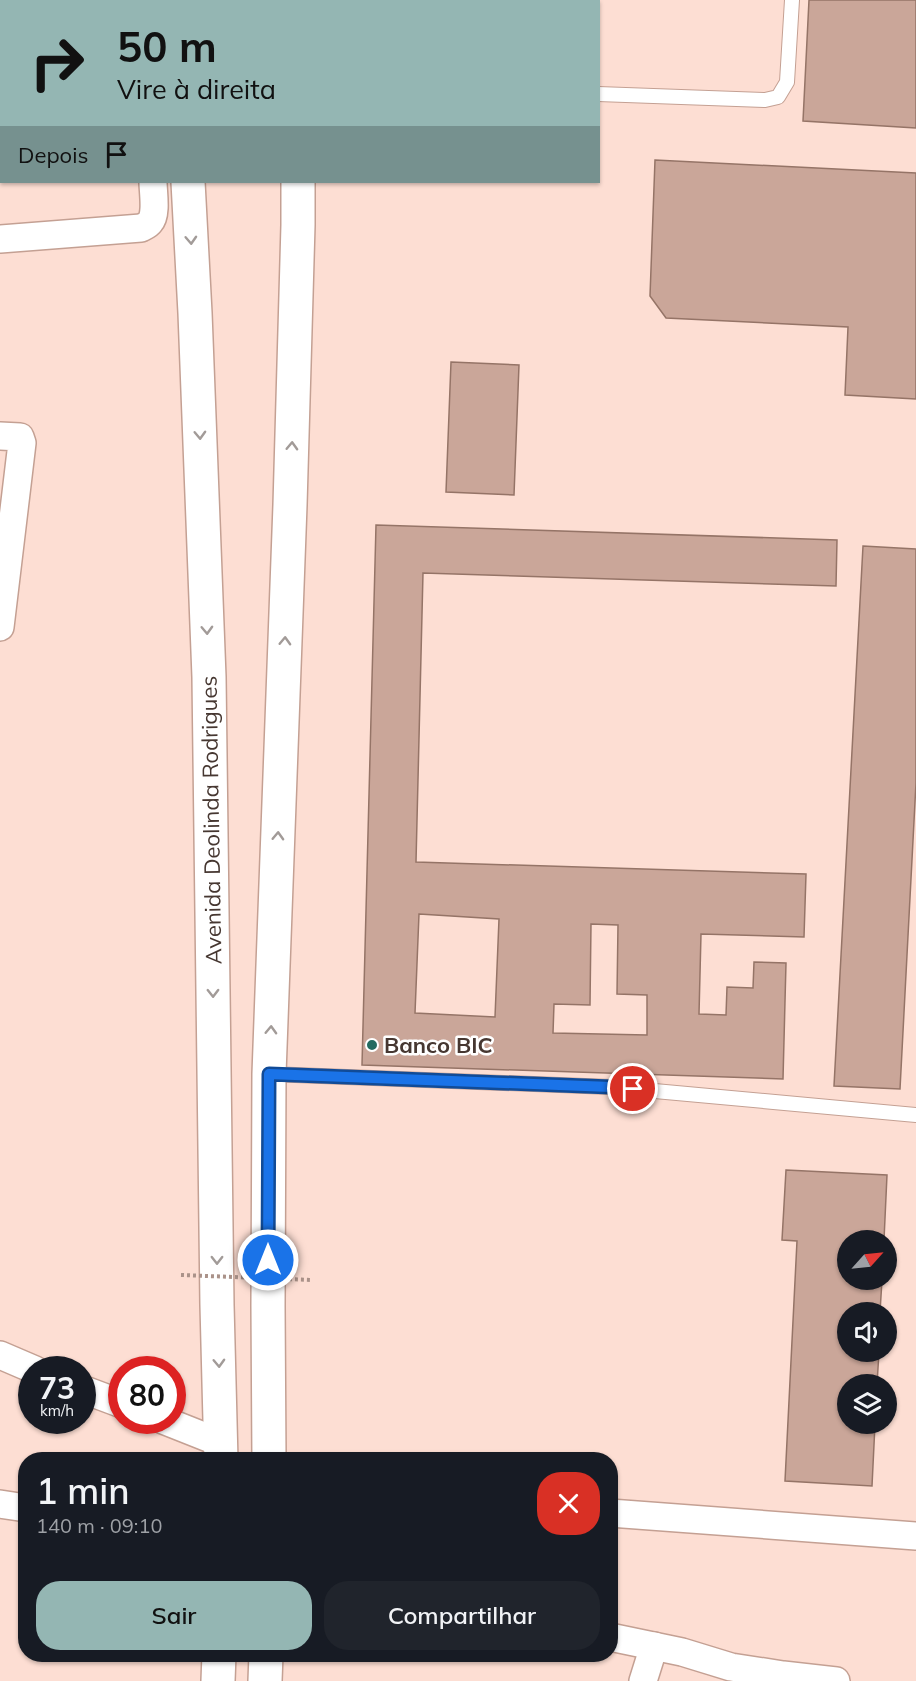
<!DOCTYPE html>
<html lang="pt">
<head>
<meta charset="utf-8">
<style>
	body { margin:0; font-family:Mulish,sans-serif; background:#20242c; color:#f1f3f6; height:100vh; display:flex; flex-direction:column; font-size:22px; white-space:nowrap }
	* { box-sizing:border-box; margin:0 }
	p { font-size:20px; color:#9ea1a6 }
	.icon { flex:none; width:33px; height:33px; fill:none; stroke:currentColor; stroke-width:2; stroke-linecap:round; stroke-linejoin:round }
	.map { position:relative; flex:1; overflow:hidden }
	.sheet { position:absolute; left:18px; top:1452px; width:600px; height:210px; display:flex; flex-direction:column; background:#171b24; border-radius:24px; box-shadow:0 2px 4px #0004 }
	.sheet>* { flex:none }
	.guide { position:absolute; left:0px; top:0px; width:600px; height:183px; box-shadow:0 2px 4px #0004; background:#94b6b3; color:#111; overflow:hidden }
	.needle { width:39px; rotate:63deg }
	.controls { position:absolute; left:837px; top:1230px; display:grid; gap:12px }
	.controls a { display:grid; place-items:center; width:60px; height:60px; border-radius:50%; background:#171b24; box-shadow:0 2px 4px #0004; font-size:30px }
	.speed { position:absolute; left:18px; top:1356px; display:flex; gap:12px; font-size:30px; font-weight:700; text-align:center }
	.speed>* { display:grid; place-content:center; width:78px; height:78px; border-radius:50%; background:#171b24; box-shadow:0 2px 4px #0004; line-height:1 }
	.speed small { font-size:15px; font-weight:400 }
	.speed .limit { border:9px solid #d22; background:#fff; color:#111 }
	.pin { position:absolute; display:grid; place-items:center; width:51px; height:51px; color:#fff; margin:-26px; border:3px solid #fff; border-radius:50%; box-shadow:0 2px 6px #0007 }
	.me { position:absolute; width:66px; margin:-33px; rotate:0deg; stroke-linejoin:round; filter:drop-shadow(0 0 4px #0008) }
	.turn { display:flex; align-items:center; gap:21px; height:126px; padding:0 18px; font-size:27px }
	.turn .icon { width:78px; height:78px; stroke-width:2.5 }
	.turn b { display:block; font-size:42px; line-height:51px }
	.then { display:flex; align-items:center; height:57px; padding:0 18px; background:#0003; gap:12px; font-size:22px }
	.round { display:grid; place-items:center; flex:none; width:63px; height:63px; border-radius:24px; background:#20242c }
	.headline { display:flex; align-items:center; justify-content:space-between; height:102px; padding:0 18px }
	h1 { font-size:36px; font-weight:600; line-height:45px }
	.button { display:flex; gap:12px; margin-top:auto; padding:12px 18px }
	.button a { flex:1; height:69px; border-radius:24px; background:#94b6b3; color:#111; font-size:24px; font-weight:600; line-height:69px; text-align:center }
	.button a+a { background:#20242c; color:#f1f3f6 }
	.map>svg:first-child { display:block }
	.building { fill:#caa699; stroke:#957467; stroke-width:1.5; fill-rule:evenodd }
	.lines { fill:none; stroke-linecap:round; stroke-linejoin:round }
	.service-casing { stroke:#c4a093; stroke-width:16 }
	.minor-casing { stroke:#c4a093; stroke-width:30 }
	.trunk-casing { stroke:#c4a093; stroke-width:36 }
	.service { stroke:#fff; stroke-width:14 }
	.minor { stroke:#fff; stroke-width:27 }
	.trunk { stroke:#fff; stroke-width:33 }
	.path-bridge { stroke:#aa9289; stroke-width:4; stroke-dasharray:3 3; stroke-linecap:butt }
	.oneway { stroke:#a29b98 }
	.route-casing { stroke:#114b97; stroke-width:15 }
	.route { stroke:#1a73e8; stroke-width:10 }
	.poi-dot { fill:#236b61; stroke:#fff; stroke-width:2 }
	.labels { text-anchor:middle; stroke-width:5; stroke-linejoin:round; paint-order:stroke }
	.street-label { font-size:22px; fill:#463731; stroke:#fff }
	.poi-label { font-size:22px; font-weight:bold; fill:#463731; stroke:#fff; text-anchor:start }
</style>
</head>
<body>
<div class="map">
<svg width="916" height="1681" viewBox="0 0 916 1681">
	<rect width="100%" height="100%" fill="#fdded3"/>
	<g class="building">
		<path d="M809,0H916V128L803,121Z"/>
		<path d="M655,160L916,173V399L845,395L848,327L666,318L650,296Z"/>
		<path d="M451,362L519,365L514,495L446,492Z"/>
		<path d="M376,525L837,540L836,586L423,573L416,862L806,874L804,937L701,934L699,1014L726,1015L727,987L753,988L754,962L786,963L783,1079L362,1065ZM419,914L499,919L495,1017L415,1013ZM591,924L618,925L617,994L647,995V1035L553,1033L554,1004L590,1005Z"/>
		<path d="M863,546L916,549V783L900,1089L834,1086Z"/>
		<path d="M786,1170L887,1175L884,1240H848V1280H882L880,1312H848V1352H879L877,1384H848V1424H875L872,1486L785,1481L797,1241L782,1240Z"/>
	</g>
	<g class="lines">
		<defs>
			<g id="service">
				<path d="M433,0V2"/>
				<path d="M598,94L765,100L778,97L787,82L792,0"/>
				<path d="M269,1074L611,1087L916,1115"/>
			</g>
			<g id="minor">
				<path d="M0,239L141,228C145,226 148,225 150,222C157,215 153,191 153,182"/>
				<path d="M0,436L20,437L22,443L0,627"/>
				<path d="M0,1355L35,1370"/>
				<path d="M82,1389L122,1404"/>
				<path d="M163,1420L221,1443"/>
				<path d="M0,1504L26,1508"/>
				<path d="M610,1513L916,1536"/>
				<path d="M610,1637L682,1652L731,1667L783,1675L836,1681"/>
				<path d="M643,1681L654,1646"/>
			</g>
			<g id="trunk">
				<path d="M177,0V2"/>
				<path d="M297,0V2"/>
				<path d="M188,182L195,313L209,677L217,1305L221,1460"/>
				<path d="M269,1460L268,1306L269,1074L290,505L298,225V182"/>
				<path d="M218,1681L219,1654"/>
				<path d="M265,1681L266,1654"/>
			</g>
		</defs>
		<use href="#service" class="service-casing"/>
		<use href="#minor" class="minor-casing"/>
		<use href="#trunk" class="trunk-casing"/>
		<use href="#service" class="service"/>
		<use href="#minor" class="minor"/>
		<use href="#trunk" class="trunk"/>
		<path class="path-bridge" d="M181,1275L312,1280"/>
	</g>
	<defs><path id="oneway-chevron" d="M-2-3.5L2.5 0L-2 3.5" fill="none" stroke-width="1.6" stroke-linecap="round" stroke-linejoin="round" transform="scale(1.5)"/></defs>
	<g class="oneway">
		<use href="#oneway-chevron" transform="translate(191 240) rotate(87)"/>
		<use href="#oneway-chevron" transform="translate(200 435) rotate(88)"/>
		<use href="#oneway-chevron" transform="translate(292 446) rotate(-88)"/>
		<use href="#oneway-chevron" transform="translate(207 630) rotate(88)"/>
		<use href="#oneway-chevron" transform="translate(285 641) rotate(-88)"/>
		<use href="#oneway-chevron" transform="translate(278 836) rotate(-88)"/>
		<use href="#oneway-chevron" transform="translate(213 993) rotate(89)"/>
		<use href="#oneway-chevron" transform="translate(271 1030) rotate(-88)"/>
		<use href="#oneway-chevron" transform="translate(217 1260) rotate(90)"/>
		<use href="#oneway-chevron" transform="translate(219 1363) rotate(88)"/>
	</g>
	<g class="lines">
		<defs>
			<path id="route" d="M268,1260L269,1074L611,1087L633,1089"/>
		</defs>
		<use href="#route" class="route-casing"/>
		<use href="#route" class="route"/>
	</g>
	<circle class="poi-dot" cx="372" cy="1045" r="6"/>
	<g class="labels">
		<g class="street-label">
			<text transform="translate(211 820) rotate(-91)" y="8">Avenida Deolinda Rodrigues</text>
		</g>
		<g class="poi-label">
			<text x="384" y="1053">Banco BIC</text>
		</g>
	</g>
</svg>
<div class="controls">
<a><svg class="needle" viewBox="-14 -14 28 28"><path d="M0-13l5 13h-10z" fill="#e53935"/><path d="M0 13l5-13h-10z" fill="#9ea1a6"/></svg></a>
<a><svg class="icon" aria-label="sound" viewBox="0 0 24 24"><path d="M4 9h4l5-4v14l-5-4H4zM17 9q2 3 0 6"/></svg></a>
<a><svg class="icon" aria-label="layers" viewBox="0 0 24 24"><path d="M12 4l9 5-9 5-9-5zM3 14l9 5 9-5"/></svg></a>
</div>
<div class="speed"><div>73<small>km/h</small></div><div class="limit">80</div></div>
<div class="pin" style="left:633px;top:1089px;background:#d93025"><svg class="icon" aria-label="arrive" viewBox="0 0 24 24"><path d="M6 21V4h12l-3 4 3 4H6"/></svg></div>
<svg class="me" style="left:268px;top:1260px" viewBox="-20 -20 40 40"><circle r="17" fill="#1a73e8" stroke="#fff" stroke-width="3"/><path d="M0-11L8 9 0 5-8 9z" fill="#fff"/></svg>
<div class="guide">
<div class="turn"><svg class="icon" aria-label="right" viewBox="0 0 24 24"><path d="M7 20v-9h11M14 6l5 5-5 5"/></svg><div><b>50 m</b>Vire à direita</div></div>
<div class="then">Depois<svg class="icon" aria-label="arrive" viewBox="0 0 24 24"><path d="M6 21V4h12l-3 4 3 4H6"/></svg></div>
</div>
<section class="sheet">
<div class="headline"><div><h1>1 min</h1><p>140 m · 09:10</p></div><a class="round" style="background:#d93025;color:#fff"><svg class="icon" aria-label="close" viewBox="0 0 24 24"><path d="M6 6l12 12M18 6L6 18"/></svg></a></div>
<div class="button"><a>Sair</a><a>Compartilhar</a></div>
</section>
</div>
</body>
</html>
